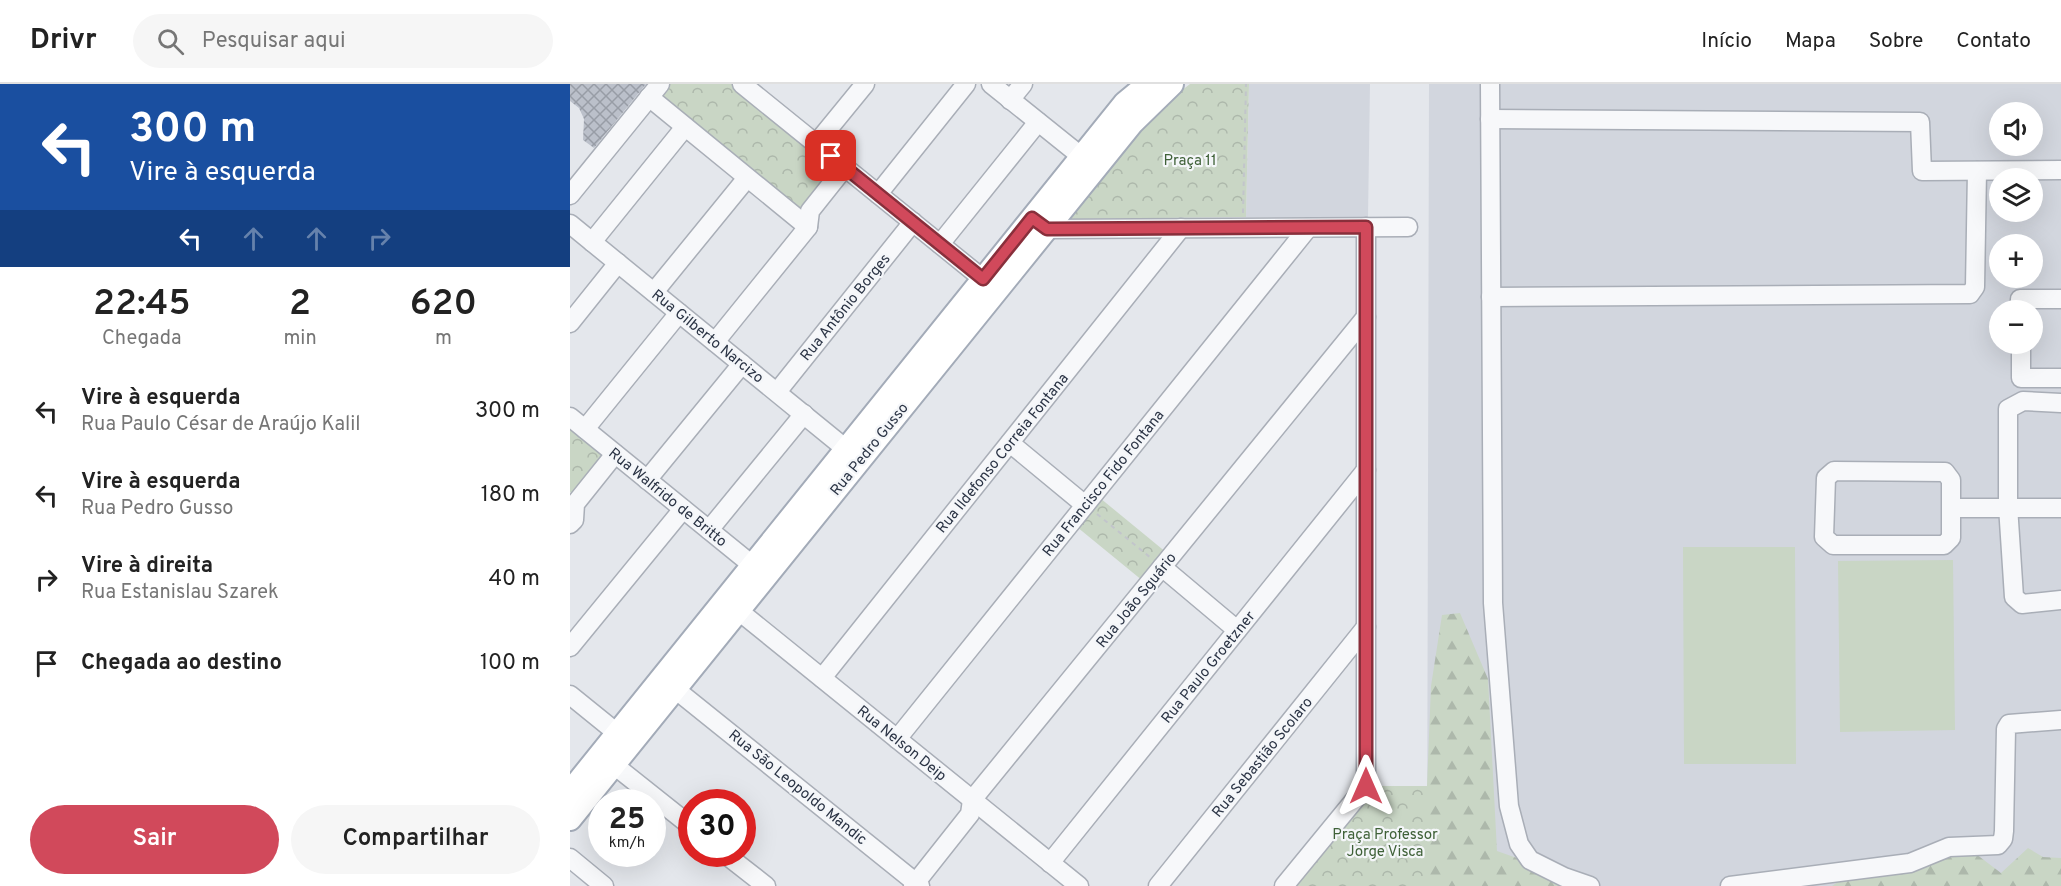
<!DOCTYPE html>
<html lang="pt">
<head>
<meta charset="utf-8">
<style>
	body { margin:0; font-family:Overpass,sans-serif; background:#f6f6f6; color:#222; height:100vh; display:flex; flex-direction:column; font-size:22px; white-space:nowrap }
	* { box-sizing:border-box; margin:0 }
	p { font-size:20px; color:#767676 }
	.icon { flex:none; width:33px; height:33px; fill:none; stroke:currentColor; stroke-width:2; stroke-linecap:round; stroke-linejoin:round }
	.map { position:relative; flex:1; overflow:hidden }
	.panel { display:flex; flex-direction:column; background:#fff; width:570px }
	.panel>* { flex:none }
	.guide { background:#1a4fa0; color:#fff; overflow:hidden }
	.buttons { position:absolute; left:1419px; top:18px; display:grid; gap:12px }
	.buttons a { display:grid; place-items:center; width:54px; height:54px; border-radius:50%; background:#fff; box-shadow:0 6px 24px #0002; font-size:30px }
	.speed { position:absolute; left:18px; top:705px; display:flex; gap:12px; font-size:30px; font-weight:700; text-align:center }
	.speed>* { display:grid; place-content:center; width:78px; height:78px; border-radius:50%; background:#fff; box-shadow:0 6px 24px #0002; line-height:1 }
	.speed small { font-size:15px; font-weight:400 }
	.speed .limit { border:9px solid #d22; background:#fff; color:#111 }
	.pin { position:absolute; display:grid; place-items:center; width:51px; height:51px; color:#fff; margin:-26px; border-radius:12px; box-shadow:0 3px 9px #0006 }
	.me { position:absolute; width:66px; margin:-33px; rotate:0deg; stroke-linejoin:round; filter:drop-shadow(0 0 4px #0008) }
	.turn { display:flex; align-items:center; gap:21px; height:126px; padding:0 30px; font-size:27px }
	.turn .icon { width:78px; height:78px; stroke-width:2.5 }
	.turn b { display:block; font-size:42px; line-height:51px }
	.lanes { display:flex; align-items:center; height:57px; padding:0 30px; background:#0003; justify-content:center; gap:30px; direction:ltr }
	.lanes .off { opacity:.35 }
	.eta { display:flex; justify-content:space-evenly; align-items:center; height:102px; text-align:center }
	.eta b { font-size:36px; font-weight:600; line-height:42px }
	.action { display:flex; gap:12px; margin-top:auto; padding:12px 30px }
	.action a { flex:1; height:69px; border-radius:36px; background:#d1495b; color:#fff; font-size:24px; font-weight:600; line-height:69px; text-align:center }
	.action a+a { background:#f6f6f6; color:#222 }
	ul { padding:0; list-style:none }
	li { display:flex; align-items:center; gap:18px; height:84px; padding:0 30px }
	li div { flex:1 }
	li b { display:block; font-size:22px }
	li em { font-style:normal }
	header { display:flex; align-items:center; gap:36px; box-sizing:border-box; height:84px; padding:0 30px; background:#fff; border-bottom:2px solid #e0e0e0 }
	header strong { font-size:28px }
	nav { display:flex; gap:33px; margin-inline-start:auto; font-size:21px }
	.search { width:420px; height:54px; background:#f6f6f6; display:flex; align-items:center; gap:15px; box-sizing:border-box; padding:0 21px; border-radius:33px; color:#767676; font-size:22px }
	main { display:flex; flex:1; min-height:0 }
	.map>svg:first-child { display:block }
	.built { fill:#d2d6de; fill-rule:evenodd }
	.forest { fill:url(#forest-firs) }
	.park { fill:url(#park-crowns) }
	.garden { fill:#c9d6c5 }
	.building { fill:url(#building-cross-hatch) }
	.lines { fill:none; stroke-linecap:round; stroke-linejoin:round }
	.minor-casing { stroke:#a9aeb7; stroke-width:21 }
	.major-casing { stroke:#a3abb8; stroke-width:26 }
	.path { stroke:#c2c5cb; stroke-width:2; stroke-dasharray:4.5 4.5; stroke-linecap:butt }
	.minor { stroke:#f7f8fa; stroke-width:18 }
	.major { stroke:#fff; stroke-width:22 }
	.route-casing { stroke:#882f3b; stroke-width:15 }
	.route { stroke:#d1495b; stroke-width:10 }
	.labels { text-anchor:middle; stroke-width:4.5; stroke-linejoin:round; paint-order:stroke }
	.park-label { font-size:15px; fill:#3f6138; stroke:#f4f6f9 }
	.street-label { font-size:15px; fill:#2b3445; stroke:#f4f6f9 }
</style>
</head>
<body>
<header>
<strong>Drivr</strong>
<div class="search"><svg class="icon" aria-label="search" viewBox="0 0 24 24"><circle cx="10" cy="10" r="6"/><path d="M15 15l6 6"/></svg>Pesquisar aqui</div>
<nav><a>Início</a><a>Mapa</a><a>Sobre</a><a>Contato</a></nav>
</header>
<main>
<section class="panel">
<div class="guide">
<div class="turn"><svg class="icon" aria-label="left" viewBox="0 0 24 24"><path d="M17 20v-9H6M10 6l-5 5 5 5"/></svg><div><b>300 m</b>Vire à esquerda</div></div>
<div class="lanes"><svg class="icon" aria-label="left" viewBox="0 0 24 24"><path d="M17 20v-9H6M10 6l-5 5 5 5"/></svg><svg class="icon off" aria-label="ahead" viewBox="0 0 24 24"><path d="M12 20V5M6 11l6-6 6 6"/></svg><svg class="icon off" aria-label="ahead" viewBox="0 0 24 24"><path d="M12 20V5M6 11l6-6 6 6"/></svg><svg class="icon off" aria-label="right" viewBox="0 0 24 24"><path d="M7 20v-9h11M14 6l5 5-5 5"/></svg></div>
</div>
<div class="eta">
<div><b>22:45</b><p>Chegada</p></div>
<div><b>2</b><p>min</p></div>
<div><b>620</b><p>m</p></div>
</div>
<ul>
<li><svg class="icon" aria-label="left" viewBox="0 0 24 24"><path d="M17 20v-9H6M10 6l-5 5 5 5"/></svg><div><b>Vire à esquerda</b><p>Rua Paulo César de Araújo Kalil</p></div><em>300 m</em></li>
<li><svg class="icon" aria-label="left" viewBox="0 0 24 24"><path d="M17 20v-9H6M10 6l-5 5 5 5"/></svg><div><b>Vire à esquerda</b><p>Rua Pedro Gusso</p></div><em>180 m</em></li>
<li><svg class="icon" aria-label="right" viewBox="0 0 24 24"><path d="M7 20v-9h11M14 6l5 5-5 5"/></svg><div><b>Vire à direita</b><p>Rua Estanislau Szarek</p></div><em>40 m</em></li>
<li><svg class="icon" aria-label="arrive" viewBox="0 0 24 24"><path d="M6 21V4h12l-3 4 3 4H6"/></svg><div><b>Chegada ao destino</b></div><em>100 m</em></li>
</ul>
<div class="action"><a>Sair</a><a>Compartilhar</a></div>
</section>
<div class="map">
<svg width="1491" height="802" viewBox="0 0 1491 802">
	<defs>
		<pattern id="forest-firs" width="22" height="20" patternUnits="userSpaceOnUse" patternTransform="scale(1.5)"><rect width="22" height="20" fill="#c9d6c5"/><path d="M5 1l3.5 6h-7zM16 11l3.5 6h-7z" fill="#adb8ab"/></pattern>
		<pattern id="park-crowns" width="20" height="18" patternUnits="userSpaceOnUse" patternTransform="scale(1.5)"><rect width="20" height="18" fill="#c9d6c5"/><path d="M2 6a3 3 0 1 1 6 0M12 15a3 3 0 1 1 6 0" fill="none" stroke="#adb8ab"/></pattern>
		<pattern id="building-cross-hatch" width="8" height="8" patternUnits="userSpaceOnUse" patternTransform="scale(1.5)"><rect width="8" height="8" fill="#bbc0ca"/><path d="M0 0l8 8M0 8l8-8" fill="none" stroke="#989da6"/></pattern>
	</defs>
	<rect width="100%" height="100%" fill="#e4e7ec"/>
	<g class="built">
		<path d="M679,0H800L798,133H676Z"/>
		<path d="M859,0H1491V802H857ZM1430,28H1462V62H1430ZM1430,94H1462V128H1430ZM1430,160H1462V194H1430ZM1430,226H1462V260H1430Z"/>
	</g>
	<g class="forest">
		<path d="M890,529L918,595L927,767L958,778L1007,802H857V702L861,602L872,531Z"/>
		<path d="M1458,764L1473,773L1491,774V802H1262L1281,789L1355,783L1380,769L1406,770L1431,789Z"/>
	</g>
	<g class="park">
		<path d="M96,0H163L267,85L231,129L87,11Z"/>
		<path d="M620,0H679L676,133L498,135C536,88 571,36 620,0Z"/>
		<path d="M0,339L38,370L5,412L0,408Z"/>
		<path d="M530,414L597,469L573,497L507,443Z"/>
		<path d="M808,702H857V802H726Z"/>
	</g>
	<g class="garden">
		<path d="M1113,463H1225L1226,680H1114Z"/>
		<path d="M1383,476L1385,646L1270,648L1268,477Z"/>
	</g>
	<path class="building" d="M0,0H76L24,64L13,56L14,35L9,24L0,17Z"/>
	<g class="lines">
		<defs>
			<g id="minor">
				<path d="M172,0L413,195"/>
				<path d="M421,0L522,81"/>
				<path d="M920,0L923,519L939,722L949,760L960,776L994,793L1020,802"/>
				<path d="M79,13L238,143"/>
				<path d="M440,16L453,0"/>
				<path d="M920,35L1350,38L1352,87L1491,86"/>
				<path d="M246,60L295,0"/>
				<path d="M308,110L396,0"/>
				<path d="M0,111L90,0"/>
				<path d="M468,139L477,145L838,143"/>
				<path d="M0,140L276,365"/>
				<path d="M22,158L115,43"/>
				<path d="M370,160L468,38"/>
				<path d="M84,208L177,94"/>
				<path d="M921,213L1400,210L1405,203L1407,87"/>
				<path d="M1450,226V215H1491"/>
				<path d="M0,239L48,179"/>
				<path d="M145,258L238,143L240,127L275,83"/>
				<path d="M1451,260V294H1491"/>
				<path d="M207,308L343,138"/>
				<path d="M1491,319L1453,317L1438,325V422L1444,513L1452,520L1491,516"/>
				<path d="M0,333L192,489"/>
				<path d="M15,345L109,229"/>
				<path d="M440,359L515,421"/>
				<path d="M1264,387L1375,388L1381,396V454L1374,461H1263L1254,453L1256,394Z"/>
				<path d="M77,396L172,280"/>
				<path d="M1383,424H1491"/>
				<path d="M0,440L4,436L5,420L45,370"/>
				<path d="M139,446L234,330"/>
				<path d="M592,483L667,546"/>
				<path d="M159,519L509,802"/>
				<path d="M0,563L113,425"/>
				<path d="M252,594L611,144"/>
				<path d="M105,605L350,802"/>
				<path d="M0,611L47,649"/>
				<path d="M327,655L738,144"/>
				<path d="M44,681L122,743"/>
				<path d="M155,770L196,802"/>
				<path d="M0,774L34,802"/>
				<path d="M480,779L796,386"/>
				<path d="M343,802L400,730L402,716L796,233"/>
				<path d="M588,802L796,543"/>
				<path d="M714,802L796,702V143"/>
				<path d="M1160,802L1340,779L1379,763L1428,761L1433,755L1434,747L1436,645L1439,640L1491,636"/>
			</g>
			<g id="major">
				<path d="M0,708L555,19L578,0"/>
				<path d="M0,735L562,39L602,0"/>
			</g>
		</defs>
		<use href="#minor" class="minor-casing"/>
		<use href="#major" class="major-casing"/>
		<g class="path">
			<path d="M673,129L676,0"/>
			<path d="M527,430L581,474"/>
		</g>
		<use href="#minor" class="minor"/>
		<use href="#major" class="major"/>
	</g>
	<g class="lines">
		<defs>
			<path id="route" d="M261,72L413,195L462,134L477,145L796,143V702"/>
		</defs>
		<use href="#route" class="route-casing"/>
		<use href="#route" class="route"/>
	</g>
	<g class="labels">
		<g class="park-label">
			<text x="620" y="81">Praça 11</text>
			<text x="815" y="755">Praça Professor<tspan x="815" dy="17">Jorge Visca</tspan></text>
		</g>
		<g class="street-label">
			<text transform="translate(275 223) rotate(-51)" y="5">Rua Antônio Borges</text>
			<text transform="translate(138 252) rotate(39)" y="5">Rua Gilberto Narcizo</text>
			<text transform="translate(299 365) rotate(-51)" y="5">Rua Pedro Gusso</text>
			<text transform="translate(432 369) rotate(-51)" y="5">Rua Ildefonso Correia Fontana</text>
			<text transform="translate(533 399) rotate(-51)" y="5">Rua Francisco Fido Fontana</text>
			<text transform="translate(98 413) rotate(39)" y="5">Rua Walfrido de Britto</text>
			<text transform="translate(566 516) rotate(-51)" y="5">Rua João Sguário</text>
			<text transform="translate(638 583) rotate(-51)" y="5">Rua Paulo Groetzner</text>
			<text transform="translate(332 659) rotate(39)" y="5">Rua Nelson Deip</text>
			<text transform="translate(692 673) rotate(-51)" y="5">Rua Sebastião Scolaro</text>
			<text transform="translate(228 703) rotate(39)" y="5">Rua São Leopoldo Mandic</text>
		</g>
	</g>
</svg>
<div class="buttons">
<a><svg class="icon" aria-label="sound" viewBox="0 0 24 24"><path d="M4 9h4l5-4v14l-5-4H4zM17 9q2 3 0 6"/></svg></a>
<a><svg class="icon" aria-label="layers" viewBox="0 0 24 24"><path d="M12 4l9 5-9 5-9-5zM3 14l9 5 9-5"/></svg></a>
<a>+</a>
<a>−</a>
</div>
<div class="speed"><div>25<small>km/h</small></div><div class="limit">30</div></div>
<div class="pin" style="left:261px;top:72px;background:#d93025"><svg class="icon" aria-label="arrive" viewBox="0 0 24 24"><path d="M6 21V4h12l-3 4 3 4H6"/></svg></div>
<svg class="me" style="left:796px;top:702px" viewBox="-20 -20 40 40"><path d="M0-17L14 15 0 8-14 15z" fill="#d1495b" stroke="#fff" stroke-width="4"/></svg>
</div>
</main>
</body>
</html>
